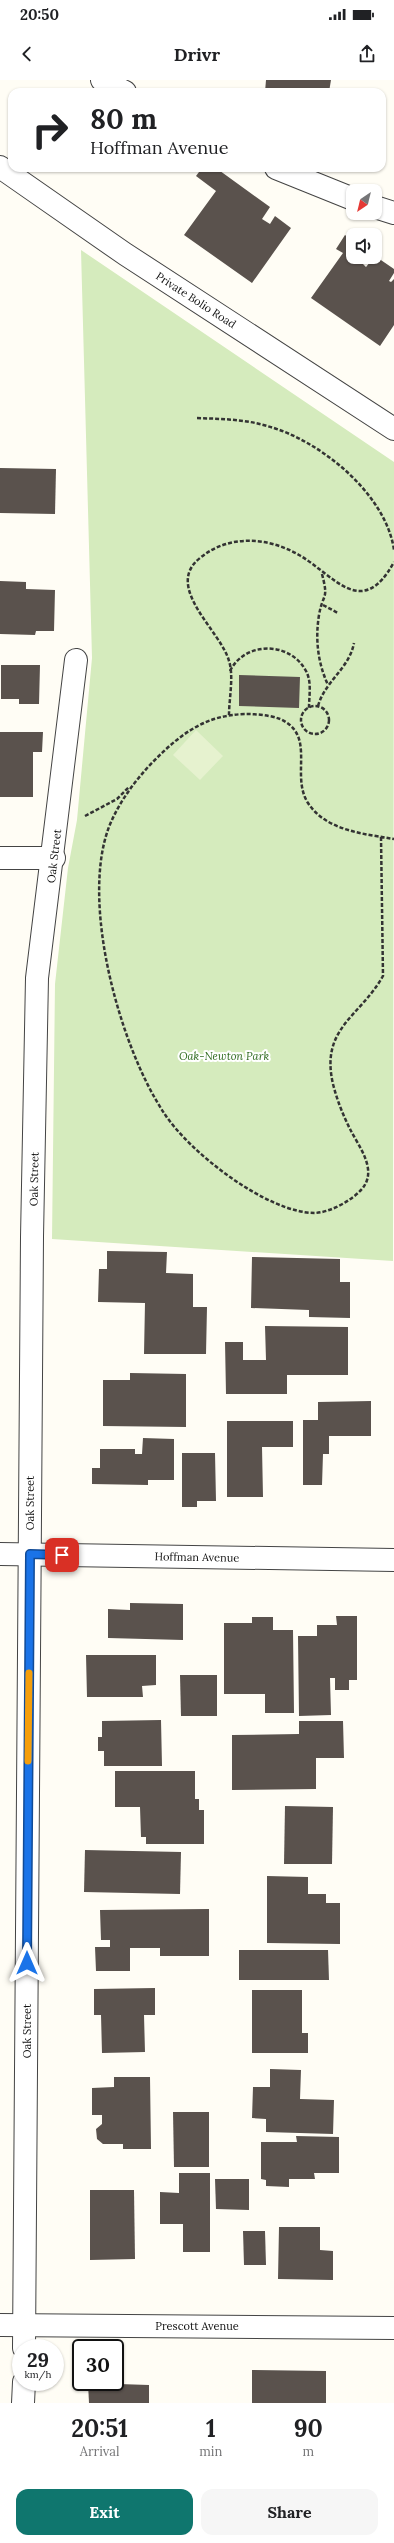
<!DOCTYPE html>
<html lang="en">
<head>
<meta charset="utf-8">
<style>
	body { margin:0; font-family:Lora,serif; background:#f6f6f6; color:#202124; height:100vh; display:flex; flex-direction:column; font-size:15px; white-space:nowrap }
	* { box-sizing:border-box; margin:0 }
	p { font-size:13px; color:#757577 }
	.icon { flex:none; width:22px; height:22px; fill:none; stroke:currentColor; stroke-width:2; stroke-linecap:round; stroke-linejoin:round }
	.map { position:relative; height:2323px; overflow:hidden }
	.drawer { display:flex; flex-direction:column; background:#fff; flex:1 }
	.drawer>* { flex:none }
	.guide { position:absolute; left:8px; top:8px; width:378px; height:84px; border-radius:12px; box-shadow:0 1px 3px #0004; background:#fff; color:#202124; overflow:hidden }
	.needle { width:26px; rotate:215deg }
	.buttons { position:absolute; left:346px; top:104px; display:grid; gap:8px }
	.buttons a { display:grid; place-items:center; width:36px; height:36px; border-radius:8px; background:#fff; box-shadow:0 1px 3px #0004; font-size:20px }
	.speed { position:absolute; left:12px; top:2259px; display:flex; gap:8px; font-size:20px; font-weight:700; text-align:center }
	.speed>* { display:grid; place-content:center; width:52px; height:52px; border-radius:50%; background:#fff; box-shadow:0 1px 3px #0004; line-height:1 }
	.speed small { font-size:10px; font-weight:400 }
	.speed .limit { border:2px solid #111; border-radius:6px; background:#fff; color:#111 }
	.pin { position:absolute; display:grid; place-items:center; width:34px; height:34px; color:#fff; margin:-17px; border-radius:8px; box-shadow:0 2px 6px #0006 }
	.me { position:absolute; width:44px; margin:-22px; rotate:0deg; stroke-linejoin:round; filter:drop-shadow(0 0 3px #0008) }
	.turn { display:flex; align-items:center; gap:14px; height:84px; padding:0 16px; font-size:18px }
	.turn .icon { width:52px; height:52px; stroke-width:2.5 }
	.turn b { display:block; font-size:28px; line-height:34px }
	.eta { display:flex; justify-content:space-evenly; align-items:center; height:68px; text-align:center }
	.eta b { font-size:24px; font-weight:700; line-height:28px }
	.primary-button { display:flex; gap:8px; margin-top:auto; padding:8px 16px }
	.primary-button a { flex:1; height:46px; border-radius:12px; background:#0f766e; color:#fff; font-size:16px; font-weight:700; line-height:46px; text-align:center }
	.primary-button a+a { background:#f6f6f6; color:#202124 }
	.status { display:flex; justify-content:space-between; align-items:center; height:28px; padding:0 20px; background:#fff; direction:ltr }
	.status svg { height:11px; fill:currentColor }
	header { display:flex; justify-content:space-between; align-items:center; height:52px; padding:0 16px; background:#fff; font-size:18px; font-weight:700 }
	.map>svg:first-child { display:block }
	.green { fill:#d5ebbd }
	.pitch { fill:#e6f2cf }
	.building { fill:#5a524d }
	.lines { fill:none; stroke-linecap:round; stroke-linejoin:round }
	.minor-casing { stroke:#444; stroke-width:24 }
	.path { stroke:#333; stroke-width:2.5; stroke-dasharray:4 2; stroke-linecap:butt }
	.minor { stroke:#fff; stroke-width:22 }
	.route-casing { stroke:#114b97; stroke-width:10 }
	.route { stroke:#1a73e8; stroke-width:7 }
	.slow { stroke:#f59e0b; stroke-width:7 }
	.labels { text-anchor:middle; stroke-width:4; stroke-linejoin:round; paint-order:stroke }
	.street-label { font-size:11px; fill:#111; stroke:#fff }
	.park-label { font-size:11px; font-style:italic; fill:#2f6b1f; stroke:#fff }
</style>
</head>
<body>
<div class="status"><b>20:50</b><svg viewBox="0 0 49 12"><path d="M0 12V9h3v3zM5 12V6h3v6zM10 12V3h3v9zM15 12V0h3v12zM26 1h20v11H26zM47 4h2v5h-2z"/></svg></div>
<header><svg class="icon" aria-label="back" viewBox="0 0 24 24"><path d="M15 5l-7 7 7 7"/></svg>Drivr<svg class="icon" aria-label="share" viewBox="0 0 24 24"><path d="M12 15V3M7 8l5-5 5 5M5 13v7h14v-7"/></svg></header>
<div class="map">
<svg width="394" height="2323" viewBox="0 0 394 2323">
	<rect width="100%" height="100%" fill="#fffdf5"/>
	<path class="green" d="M81,170L394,382L393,1181L52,1159L55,904L68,788L77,740L92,578Z"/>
	<path class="pitch" d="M196,650L223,676L200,700L173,675Z"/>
	<g class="building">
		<path d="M266,0H331L329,12H265Z"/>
		<path d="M202,88H216L270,127L262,139L270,144L275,136L291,148L252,203L184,155L216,111L196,96Z"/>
		<path d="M345,155L353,161V177H368L363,184L366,187L375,176L394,189V193L389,201L391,202L394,199V245L380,266L311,218L343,173L336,169Z"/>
		<path d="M0,388L56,389L55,434L0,433Z"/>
		<path d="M0,501L26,502V509L55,510L54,551H36L35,555L0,554Z"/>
		<path d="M1,585H40L39,624H19V619H1Z"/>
		<path d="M239,595L300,597L299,628L239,626Z"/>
		<path d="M0,652H43L42,672H33V717H0Z"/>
		<path d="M107,1171L167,1172L166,1193L193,1194V1227H207L206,1274H144L145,1223L98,1222L99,1189H107Z"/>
		<path d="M252,1177L340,1179V1202H350V1238L309,1237V1230L251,1228Z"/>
		<path d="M265,1246L348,1247V1295H287V1314H226L225,1262H243V1280H266Z"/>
		<path d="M130,1293L186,1294V1347L103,1346V1300H130Z"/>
		<path d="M371,1321V1356H329V1374H323L322,1405H303V1340H318V1322Z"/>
		<path d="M227,1341H293V1367H262L263,1417H227Z"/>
		<path d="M143,1358L174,1359V1400H148V1405L92,1404V1388H100V1369H135V1374H142Z"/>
		<path d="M182,1373H215L216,1421H197V1427H182Z"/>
		<path d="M130,1523L183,1524V1560L108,1558V1529L130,1530Z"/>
		<path d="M336,1536H357V1600H349V1610H335V1598H330L331,1635L299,1636L298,1556H317V1545H337Z"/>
		<path d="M252,1537H273V1550H293L294,1633H265V1614H224V1543H252Z"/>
		<path d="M86,1575H156V1605L142,1606L143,1617H87Z"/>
		<path d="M180,1595H217V1636H181Z"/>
		<path d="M161,1640L162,1686H104V1671H98V1657H102V1641Z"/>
		<path d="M299,1641H343L344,1678H316V1709L232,1710V1655L299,1654Z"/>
		<path d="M115,1691H195V1719H199V1730H204V1764H146V1757H141L140,1727H115Z"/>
		<path d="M285,1726L333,1727L332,1784H284Z"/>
		<path d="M85,1770L181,1772L180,1814L84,1812Z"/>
		<path d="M267,1796L308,1797V1814H326V1823H340V1864L267,1863Z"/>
		<path d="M209,1829V1876H160V1868H130V1891H96L95,1867H110V1860H101L100,1830Z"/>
		<path d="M239,1870H328L329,1900H239Z"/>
		<path d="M155,1908V1935H144L145,1972L102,1973L101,1935H94V1909Z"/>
		<path d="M252,1910H302V1953H308V1973H252Z"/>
		<path d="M270,1989L301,1990L300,2019L334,2020L333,2054L266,2052V2039L252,2038L253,2007H270Z"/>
		<path d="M114,1997H150L151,2069H123V2064H103L97,2059L96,2049L102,2044V2035H92V2008L114,2007Z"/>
		<path d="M173,2032H209V2087H174Z"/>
		<path d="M296,2056L339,2057V2093H314L315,2099H289V2107L266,2106V2100L261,2099V2062H297Z"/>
		<path d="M179,2093H210V2172H183V2144H160V2112L179,2113Z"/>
		<path d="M215,2099H249V2130L216,2129Z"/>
		<path d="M90,2110H134L135,2179L90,2180Z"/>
		<path d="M279,2147H320V2170L333,2171V2200L278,2199Z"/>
		<path d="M243,2151H265L266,2185H244Z"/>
		<path d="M252,2290L326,2291V2323H252Z"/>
		<path d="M88,2303L149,2305V2323H89Z"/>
	</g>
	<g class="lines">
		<defs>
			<g id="minor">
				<path d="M102,0L125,12"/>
				<path d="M0,87L125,174L394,349"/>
				<path d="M276,88L353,119"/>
				<path d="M375,127L394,133"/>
				<path d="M0,778H54"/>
				<path d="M0,1474L394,1480"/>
				<path d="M0,2245L394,2248"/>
				<path d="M24,2268L32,1157L37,898L76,580"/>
				<path d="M23,2323L24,2302"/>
			</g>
		</defs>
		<use href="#minor" class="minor-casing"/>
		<g class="path">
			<path d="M197,338C221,339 244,339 267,346C320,360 386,414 394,470"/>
			<path d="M322,494C329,521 323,512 319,535C315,560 318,583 328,605"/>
			<path d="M323,525L338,533"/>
			<path d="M230,591C245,561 290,561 306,591C312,602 309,616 309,628"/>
			<circle cx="315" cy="640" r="14"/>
			<path d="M318,626C325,601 349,589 354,563"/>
			<path d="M229,635C229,619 234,596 229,581C221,551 163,507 200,478C229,454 268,457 299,475C334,495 362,541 394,482"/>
			<path d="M85,736L117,719L129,707"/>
			<path d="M381,757L383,896C360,937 320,948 333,1004C337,1020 343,1035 350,1049C359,1067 378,1090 362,1109C351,1121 331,1132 315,1133C267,1133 189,1072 164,1033C120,967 80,823 109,747C118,724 132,705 148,687C172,662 197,639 233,635C246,633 267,634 280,639C317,655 290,695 308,723C326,751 365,754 394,759"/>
		</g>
		<use href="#minor" class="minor"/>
	</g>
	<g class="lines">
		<defs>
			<path id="route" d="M27,1883L30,1474L62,1475"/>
		</defs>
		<use href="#route" class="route-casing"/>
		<use href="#route" class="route"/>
		<path class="slow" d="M28,1681L29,1593"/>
	</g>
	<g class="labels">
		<g class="street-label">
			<text transform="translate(196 220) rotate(33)" y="4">Private Bolio Road</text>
			<text transform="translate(54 776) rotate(-83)" y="4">Oak Street</text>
			<text transform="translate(34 1099) rotate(-89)" y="4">Oak Street</text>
			<text transform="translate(30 1423) rotate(-90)" y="4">Oak Street</text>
			<text transform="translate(197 1477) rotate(1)" y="4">Hoffman Avenue</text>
			<text transform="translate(27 1951) rotate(-90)" y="4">Oak Street</text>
			<text x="197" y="2250">Prescott Avenue</text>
		</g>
		<g class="park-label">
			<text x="224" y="980">Oak-Newton Park</text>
		</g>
	</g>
</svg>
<div class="buttons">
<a><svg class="needle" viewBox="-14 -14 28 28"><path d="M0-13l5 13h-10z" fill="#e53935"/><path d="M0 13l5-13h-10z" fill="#757577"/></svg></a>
<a><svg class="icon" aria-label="sound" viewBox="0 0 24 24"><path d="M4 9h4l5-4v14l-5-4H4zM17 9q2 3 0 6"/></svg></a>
</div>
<div class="speed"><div>29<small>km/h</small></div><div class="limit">30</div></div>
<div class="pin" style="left:62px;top:1475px;background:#d93025"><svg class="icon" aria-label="arrive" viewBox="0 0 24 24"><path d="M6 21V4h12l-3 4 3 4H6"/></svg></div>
<svg class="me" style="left:27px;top:1883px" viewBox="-20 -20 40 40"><path d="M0-17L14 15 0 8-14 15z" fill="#1a73e8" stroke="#fff" stroke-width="4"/></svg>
<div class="guide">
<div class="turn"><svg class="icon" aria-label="right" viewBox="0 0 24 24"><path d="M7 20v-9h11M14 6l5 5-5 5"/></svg><div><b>80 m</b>Hoffman Avenue</div></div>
</div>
</div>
<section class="drawer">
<div class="eta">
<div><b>20:51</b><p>Arrival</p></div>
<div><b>1</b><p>min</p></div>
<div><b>90</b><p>m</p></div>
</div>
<div class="primary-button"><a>Exit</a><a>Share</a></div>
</section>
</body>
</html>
